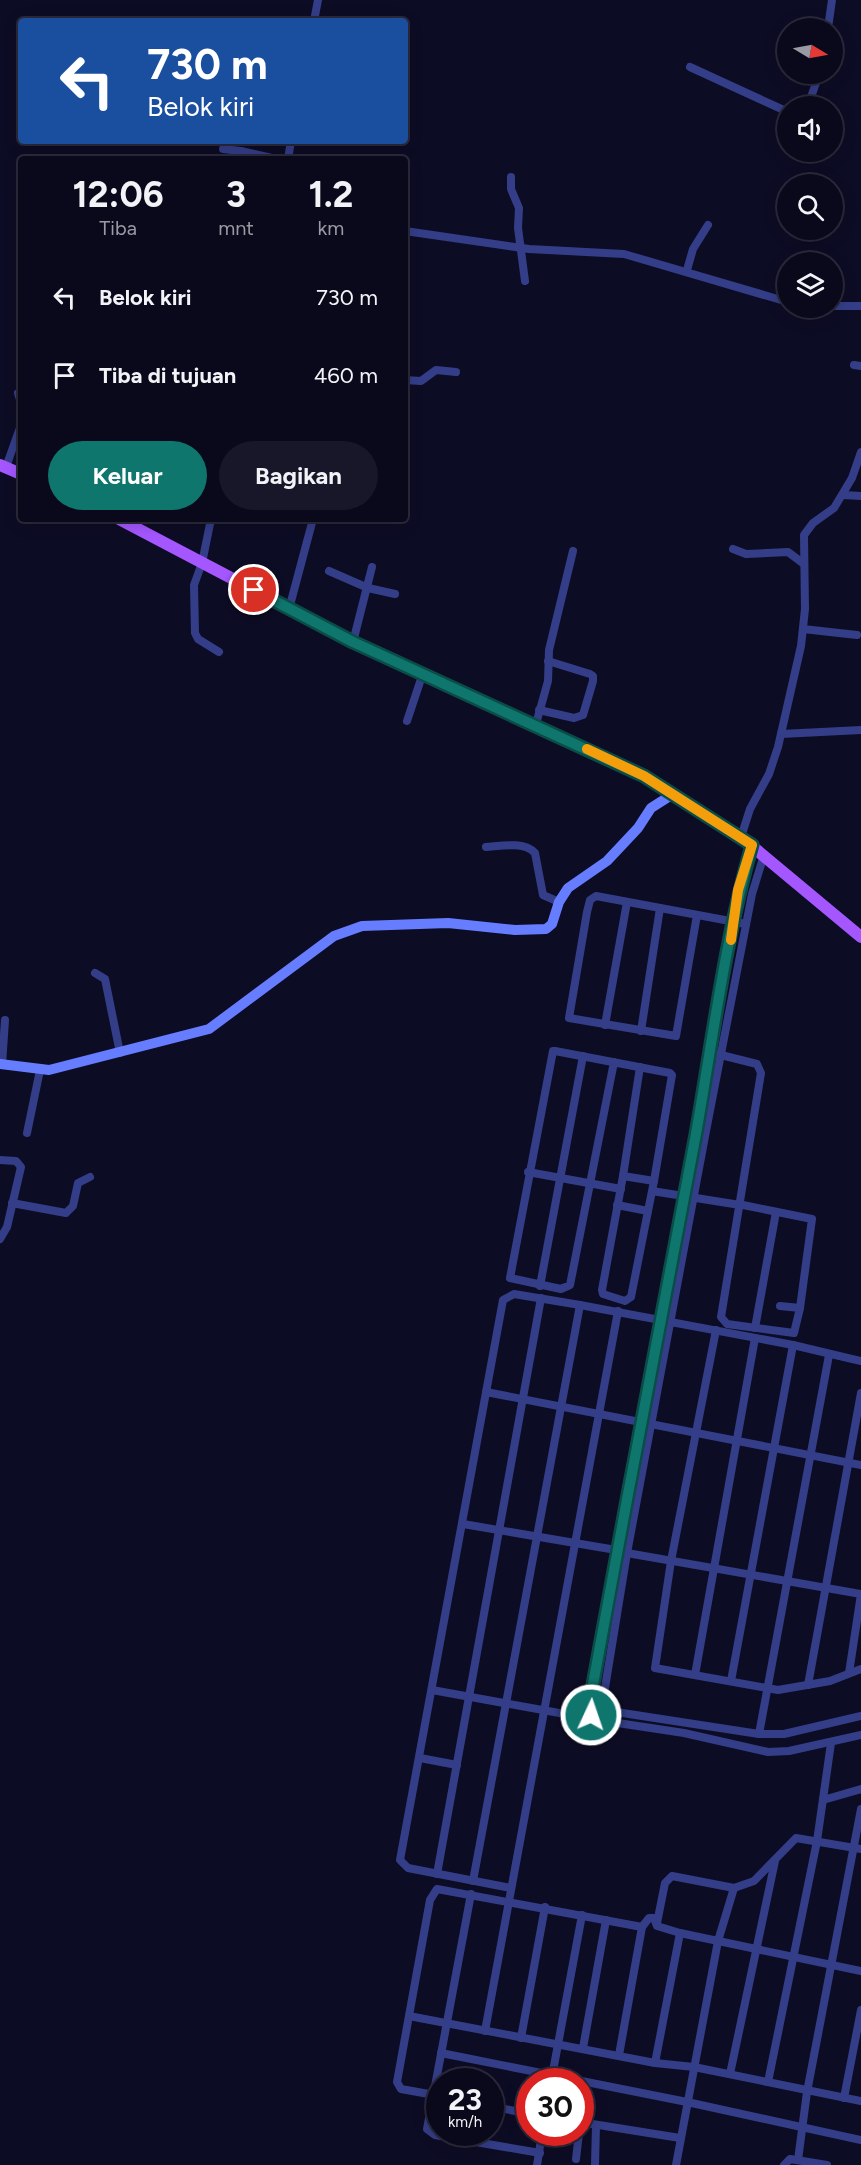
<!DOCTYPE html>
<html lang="id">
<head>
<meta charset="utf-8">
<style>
	body { margin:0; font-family:Figtree,sans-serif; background:#181729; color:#f1f3f6; height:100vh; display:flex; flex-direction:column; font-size:22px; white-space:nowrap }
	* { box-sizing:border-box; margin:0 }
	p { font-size:20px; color:#999aa3 }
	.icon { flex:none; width:33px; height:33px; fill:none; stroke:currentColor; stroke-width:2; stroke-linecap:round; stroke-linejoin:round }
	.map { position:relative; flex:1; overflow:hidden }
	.drawer { position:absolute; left:18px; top:156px; width:390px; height:366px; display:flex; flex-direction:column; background:#0a091c; border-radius:6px; box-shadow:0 3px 15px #0003,0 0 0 2px #2a2a3b }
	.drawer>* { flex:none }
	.guide { position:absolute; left:18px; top:18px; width:390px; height:126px; border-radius:6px; box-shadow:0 3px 15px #0003,0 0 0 2px #2a2a3b; background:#1a4fa0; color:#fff; overflow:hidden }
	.needle { width:39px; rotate:100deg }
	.fabs { position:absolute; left:777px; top:18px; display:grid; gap:12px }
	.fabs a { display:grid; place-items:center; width:66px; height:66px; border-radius:50%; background:#0a091c; box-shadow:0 3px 15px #0003,0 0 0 2px #2a2a3b; font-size:30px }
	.speed { position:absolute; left:426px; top:2068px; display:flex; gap:12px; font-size:30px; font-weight:700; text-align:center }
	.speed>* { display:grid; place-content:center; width:78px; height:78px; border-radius:50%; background:#0a091c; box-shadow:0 3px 15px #0003,0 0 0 2px #2a2a3b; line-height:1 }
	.speed small { font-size:15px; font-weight:400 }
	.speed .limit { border:9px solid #d22; background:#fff; color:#111 }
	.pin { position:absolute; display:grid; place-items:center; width:51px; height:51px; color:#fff; margin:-26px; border:3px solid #fff; border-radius:50%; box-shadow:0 2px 6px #0007 }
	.me { position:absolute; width:66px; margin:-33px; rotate:3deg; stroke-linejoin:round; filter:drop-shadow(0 0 4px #0008) }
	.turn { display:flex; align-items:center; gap:21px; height:126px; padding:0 30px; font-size:27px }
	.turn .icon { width:78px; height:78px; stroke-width:2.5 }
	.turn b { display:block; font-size:42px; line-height:51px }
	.eta { display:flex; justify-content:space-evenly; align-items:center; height:102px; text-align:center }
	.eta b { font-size:36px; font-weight:700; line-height:42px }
	.button { display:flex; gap:12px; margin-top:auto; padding:12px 30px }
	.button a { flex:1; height:69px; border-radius:36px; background:#0f766e; color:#fff; font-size:24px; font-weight:700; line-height:69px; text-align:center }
	.button a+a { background:#181729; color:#f1f3f6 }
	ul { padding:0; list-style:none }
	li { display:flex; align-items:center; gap:18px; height:78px; padding:0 30px }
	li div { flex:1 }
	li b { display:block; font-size:22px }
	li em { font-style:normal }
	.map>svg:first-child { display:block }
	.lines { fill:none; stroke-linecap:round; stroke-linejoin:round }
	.street { stroke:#343e88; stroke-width:8 }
	.secondary { stroke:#677dff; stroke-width:10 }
	.primary { stroke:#a557ff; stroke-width:12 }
	.route-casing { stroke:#0a4d48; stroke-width:15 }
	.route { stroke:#0f766e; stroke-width:10 }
	.slow { stroke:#f59e0b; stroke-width:10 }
</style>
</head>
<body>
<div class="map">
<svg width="861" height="2165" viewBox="0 0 861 2165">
	<rect width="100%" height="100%" fill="#0d0c25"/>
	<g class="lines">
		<g class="street">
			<path d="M314,21L318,0"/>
			<path d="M828,28L832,0"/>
			<path d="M690,67L788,112"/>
			<path d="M808,106L819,74"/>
			<path d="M223,149L241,151"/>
			<path d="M239,159L241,151L276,159"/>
			<path d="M288,159L291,141"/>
			<path d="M511,177V189L519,208L518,228L525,281"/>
			<path d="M405,231L529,249L624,254L788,302"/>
			<path d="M687,270L693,249L708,225"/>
			<path d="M832,306H861"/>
			<path d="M854,365L861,366"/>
			<path d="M405,380L421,381L436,370L456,372"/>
			<path d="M18,393L21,403"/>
			<path d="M6,467L21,425"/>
			<path d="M843,495L861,496"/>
			<path d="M211,519L202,563L194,585L195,633L198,639L219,652"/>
			<path d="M733,549L746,554L788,552L804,564"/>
			<path d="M329,571L368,588L395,594"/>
			<path d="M289,609L313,519"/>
			<path d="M803,629L857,635"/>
			<path d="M353,642L372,567"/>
			<path d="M539,710L574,718L583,715L593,681V676L590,674L548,661"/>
			<path d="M407,721L423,673"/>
			<path d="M536,724L548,681L549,650L573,551"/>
			<path d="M781,734L861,730"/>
			<path d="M741,837L750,809L769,774L778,747L801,646L805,609L804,535L813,523L834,508L852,478L861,452"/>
			<path d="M486,847C501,846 524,841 535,853L543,895L559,902"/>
			<path d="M764,855L752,894L706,1131L627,1553L603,1700L605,1706L616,1712L759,1734H784L861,1716"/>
			<path d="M697,915L676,1036L569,1018L587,912L590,900L596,896L746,924"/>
			<path d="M95,973L105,979L120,1053"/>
			<path d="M605,1025L627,902"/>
			<path d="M641,1031L660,908"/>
			<path d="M614,1062L570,1285L561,1289L510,1278L553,1051H555L670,1073L672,1075L654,1181"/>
			<path d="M2,1065L5,1020"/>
			<path d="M27,1133L40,1070"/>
			<path d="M0,1160L16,1161L21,1167L7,1227L0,1239"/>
			<path d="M528,1172L621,1189"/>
			<path d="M623,1176L640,1067"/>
			<path d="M652,1191L631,1297L625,1301L603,1294L602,1290L623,1176L654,1181L652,1191L740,1205H743L812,1219L800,1308L794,1333L727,1324L721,1317L761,1073L757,1064L709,1052"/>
			<path d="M12,1203L66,1213L73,1206L78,1183L90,1177"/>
			<path d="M617,1205L648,1211"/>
			<path d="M540,1286L583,1056"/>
			<path d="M780,1306L800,1308"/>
			<path d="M755,1328L776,1212"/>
			<path d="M716,1330L671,1561L655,1668L778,1690L830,1681L861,1669"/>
			<path d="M486,1392L861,1465"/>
			<path d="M463,1524L616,1550"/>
			<path d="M627,1553L861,1594"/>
			<path d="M849,1673L861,1594"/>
			<path d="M695,1675L755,1338"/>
			<path d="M731,1681L793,1345"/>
			<path d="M808,1685L861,1393"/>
			<path d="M432,1690L598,1720L684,1733L768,1752L789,1751L861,1735"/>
			<path d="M598,1720L591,1715L589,1705C622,1515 661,1325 696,1134C713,1038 725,939 752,845"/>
			<path d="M759,1734L829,1355"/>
			<path d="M420,1758L457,1765"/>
			<path d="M823,1800L861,1789"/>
			<path d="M437,1874L541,1298"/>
			<path d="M473,1881L580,1305"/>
			<path d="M511,1888L408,1868L400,1860L503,1300L514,1294L580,1305L793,1345L861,1361"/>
			<path d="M471,1894L427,2129L435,2135L540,2153"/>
			<path d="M657,1923L665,1883L672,1876L734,1888L754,1881L796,1838L861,1849"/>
			<path d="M409,2016L655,2063L694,2067L861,2101"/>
			<path d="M485,2031L618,1311"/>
			<path d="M521,2038L545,1907"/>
			<path d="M583,2048L606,1920"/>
			<path d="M441,2053L687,2102L861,2140"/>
			<path d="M619,2055L642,1927"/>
			<path d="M655,2063L680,1933"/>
			<path d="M730,2074L775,1861"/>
			<path d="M551,2082L582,1915"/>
			<path d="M768,2082L817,1841L831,1743"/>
			<path d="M440,2096L401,2089L397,2082L430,1900L437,1889L642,1927L649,1918H654L657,1926L680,1933L861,1971"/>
			<path d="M844,2098L861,2010"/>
			<path d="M490,2106L530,2114"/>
			<path d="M580,2122L680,2138"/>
			<path d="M576,2159L579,2133"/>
			<path d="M798,2160L807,2092L861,1809"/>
			<path d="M537,2165L542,2133"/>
			<path d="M595,2165L596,2125"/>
			<path d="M676,2165L718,1941L734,1888"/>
			<path d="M784,2165L790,2159L827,2165"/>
		</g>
		<path class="secondary" d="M0,1064L49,1070L209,1029L334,936L362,926L448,923L515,930L546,929L552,924L559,902L568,888L607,861L638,828L651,808L673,794"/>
		<g class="primary">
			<path d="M0,465L21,474"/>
			<path d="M119,519L353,642L644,776L741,837L861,937"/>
		</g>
	</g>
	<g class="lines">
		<defs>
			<path id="route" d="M254,590L353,642L644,776L752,845C725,939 713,1038 696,1134C661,1325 623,1515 589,1706L591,1715"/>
		</defs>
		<use href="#route" class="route-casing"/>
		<use href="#route" class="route"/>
		<path class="slow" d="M587,749L644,776L752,845L738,890L731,940"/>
	</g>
</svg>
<div class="fabs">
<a><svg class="needle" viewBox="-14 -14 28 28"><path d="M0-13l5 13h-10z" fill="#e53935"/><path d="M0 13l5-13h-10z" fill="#999aa3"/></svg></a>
<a><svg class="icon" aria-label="sound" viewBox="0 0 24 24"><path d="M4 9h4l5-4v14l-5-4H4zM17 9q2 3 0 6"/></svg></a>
<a><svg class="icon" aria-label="search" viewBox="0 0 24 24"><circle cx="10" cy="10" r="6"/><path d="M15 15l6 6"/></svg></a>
<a><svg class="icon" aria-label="layers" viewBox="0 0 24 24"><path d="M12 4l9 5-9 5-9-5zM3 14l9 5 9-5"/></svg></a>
</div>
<div class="speed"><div>23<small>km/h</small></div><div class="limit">30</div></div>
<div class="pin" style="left:254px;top:590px;background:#d93025"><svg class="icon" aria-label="arrive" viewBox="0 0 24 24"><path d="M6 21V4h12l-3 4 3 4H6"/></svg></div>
<svg class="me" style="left:591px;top:1715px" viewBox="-20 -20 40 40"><circle r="17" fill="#0f766e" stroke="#fff" stroke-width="3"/><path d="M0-11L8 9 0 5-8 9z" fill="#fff"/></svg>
<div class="guide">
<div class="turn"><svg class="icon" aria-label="left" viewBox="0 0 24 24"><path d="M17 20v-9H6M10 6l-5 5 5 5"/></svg><div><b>730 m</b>Belok kiri</div></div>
</div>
<section class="drawer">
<div class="eta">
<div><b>12:06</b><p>Tiba</p></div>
<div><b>3</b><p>mnt</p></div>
<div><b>1.2</b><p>km</p></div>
</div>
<ul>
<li><svg class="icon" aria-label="left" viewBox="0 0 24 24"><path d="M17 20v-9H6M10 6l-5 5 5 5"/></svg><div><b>Belok kiri</b></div><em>730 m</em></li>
<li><svg class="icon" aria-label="arrive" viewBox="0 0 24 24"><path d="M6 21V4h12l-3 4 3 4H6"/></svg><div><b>Tiba di tujuan</b></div><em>460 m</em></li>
</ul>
<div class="button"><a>Keluar</a><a>Bagikan</a></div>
</section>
</div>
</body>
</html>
